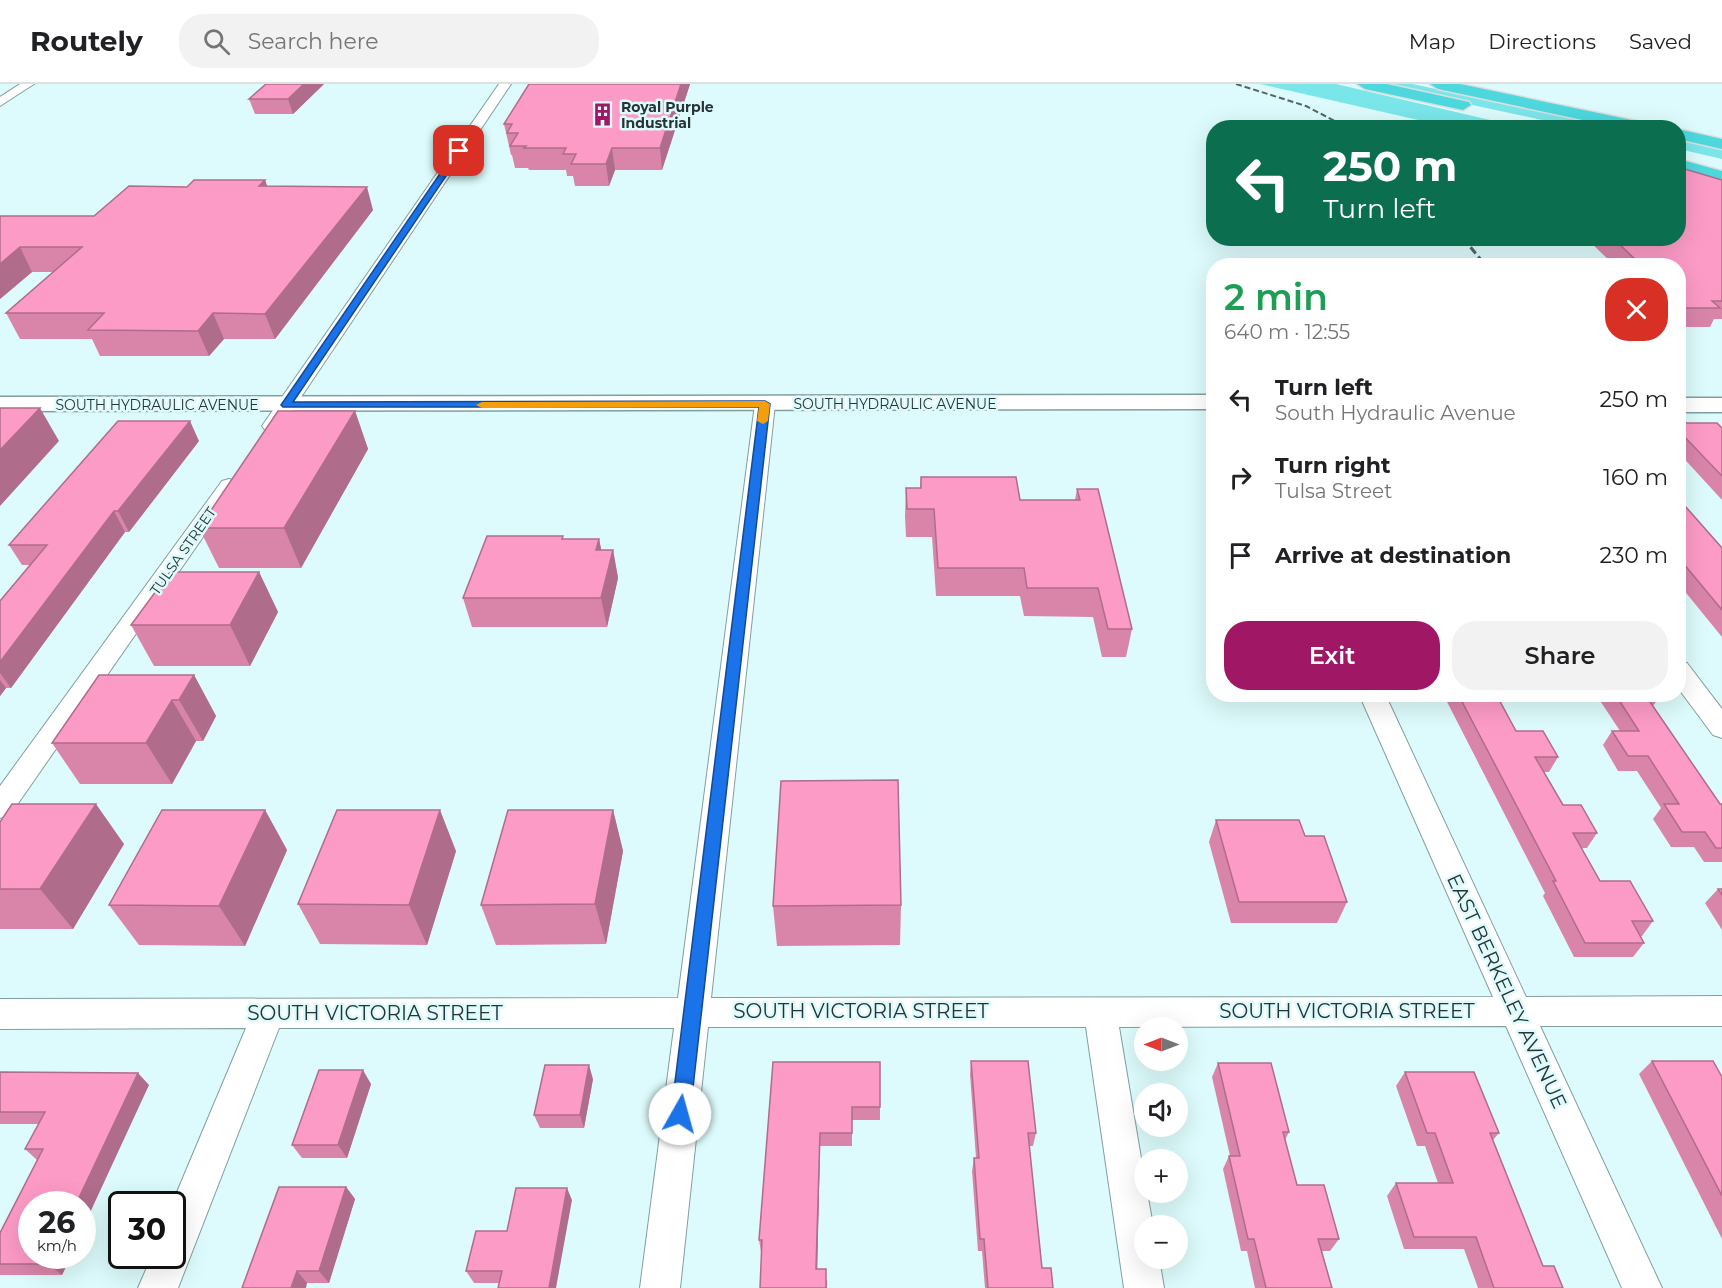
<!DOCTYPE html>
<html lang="en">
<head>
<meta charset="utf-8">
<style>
	body { margin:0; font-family:Montserrat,sans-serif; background:#f2f2f2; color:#202124; height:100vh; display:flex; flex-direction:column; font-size:22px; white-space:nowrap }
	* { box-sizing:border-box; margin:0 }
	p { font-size:20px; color:#757577 }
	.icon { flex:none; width:33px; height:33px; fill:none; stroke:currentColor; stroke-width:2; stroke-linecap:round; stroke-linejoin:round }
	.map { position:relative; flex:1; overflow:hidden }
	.sheet { position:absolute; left:1206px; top:174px; width:480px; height:444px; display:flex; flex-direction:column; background:#fff; border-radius:24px; box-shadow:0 6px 24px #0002 }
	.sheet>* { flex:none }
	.top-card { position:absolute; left:1206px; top:36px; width:480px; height:126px; border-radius:24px; box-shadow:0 6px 24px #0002; background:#0b6e4f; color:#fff; overflow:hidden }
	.needle { width:39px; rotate:270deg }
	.fabs { position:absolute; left:1134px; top:933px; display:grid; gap:12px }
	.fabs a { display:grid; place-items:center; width:54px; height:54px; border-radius:50%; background:#fff; box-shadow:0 6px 24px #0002; font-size:30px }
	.speed { position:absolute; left:18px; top:1107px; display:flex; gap:12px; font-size:30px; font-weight:700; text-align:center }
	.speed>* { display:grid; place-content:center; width:78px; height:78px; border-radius:50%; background:#fff; box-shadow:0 6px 24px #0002; line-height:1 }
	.speed small { font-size:15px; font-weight:400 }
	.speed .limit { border:3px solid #111; border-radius:9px; background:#fff; color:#111 }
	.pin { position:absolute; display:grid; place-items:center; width:51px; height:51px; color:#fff; margin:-26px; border-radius:12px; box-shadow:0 3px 9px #0006 }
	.me { position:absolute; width:66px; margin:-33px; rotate:7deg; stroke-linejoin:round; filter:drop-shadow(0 0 4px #0008) }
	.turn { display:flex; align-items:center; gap:21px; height:126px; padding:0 18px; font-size:27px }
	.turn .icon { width:78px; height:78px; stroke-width:2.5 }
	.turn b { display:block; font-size:42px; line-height:51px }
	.round { display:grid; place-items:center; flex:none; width:63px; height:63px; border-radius:24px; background:#f2f2f2 }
	.summary { display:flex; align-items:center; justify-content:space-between; height:102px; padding:0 18px }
	h1 { font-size:36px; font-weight:600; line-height:45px; color:#1e9e55 }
	.primary-button { display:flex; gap:12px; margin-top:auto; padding:12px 18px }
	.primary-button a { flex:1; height:69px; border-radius:24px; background:#9f1765; color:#fff; font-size:24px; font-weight:600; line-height:69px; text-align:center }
	.primary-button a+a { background:#f2f2f2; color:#202124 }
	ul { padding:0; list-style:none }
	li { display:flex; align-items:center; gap:18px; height:78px; padding:0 18px }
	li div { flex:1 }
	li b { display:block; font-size:22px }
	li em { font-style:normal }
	header { display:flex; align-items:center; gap:36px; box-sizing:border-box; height:84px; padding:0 30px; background:#fff; border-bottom:2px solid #e0e0e0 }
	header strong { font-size:28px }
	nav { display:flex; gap:33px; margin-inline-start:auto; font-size:21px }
	.search { width:420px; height:54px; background:#f2f2f2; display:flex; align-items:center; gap:15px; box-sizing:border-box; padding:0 21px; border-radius:24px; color:#757577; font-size:22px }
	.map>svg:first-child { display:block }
	.green { fill:#7be6ea }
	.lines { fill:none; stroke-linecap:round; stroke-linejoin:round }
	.street-casing { stroke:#829fa0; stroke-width:2 }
	.secondary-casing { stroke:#829fa0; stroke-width:3 }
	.highway-casing { stroke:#dcdedf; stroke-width:3 }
	.street { fill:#fff; fill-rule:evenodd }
	.secondary { fill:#fff; fill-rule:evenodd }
	.highway { fill:#4dd8de; fill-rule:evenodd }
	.rail-far1 { stroke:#556566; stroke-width:2; stroke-dasharray:6 3; stroke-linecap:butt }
	.rail { stroke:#556566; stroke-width:3; stroke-dasharray:8 4; stroke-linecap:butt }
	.wall { fill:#d985aa }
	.shaded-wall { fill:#b06c8b }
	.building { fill:#fc9bc6; stroke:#b06c8b; stroke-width:1.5 }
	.route { fill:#1a73e8; stroke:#114b97; stroke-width:1.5 }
	.slow { fill:#f59e0b }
	.labels { text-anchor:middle; stroke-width:5; stroke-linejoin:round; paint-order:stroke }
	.far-poi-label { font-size:14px; font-weight:bold; fill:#273334; stroke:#ddfbfc; text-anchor:start }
	.far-street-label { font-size:14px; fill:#273334; stroke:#ddfbfc }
	.near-street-label { font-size:20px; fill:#273334; stroke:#ddfbfc }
</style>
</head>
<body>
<header>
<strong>Routely</strong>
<div class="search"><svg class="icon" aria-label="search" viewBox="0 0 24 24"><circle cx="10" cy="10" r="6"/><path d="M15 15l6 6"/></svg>Search here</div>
<nav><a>Map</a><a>Directions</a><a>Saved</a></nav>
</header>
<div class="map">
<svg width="1722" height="1204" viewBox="0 0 1722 1204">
	<rect width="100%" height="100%" fill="#ddfbfc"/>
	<g class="green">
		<path d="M1260,0H1336L1520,43H1449Z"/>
		<path d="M1375,0H1412L1617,43H1575Z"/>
		<path d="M1679,56L1722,66V75L1679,65Z"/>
	</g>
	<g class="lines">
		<defs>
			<g id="street">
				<path d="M20,0H34L0,22V13Z"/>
				<path d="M499,0H511L279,346H265L262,342Z"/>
				<path d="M765,314L775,320L711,914L1493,913L1359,610H1385L1526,913L1722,912V942H1540L1662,1204H1622L1506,942L1119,943L1144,1092V1108H1147L1153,1142H1144V1174H1159L1164,1204H1124L1086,943H708L680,1204H640L674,944H279L178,1204H138L152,1172H172V1120L246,944L0,945V915L678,914L755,320Z"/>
				<path d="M229,395L236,397L239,401L10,731L0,734V702L222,397Z"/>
				<path d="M1678,577L1687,579L1722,625V654L1713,651L1678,604Z"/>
			</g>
			<g id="secondary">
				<path d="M1214,311V325L0,327V313Z"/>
				<rect x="1678" y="314" width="44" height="14"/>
			</g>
			<g id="highway">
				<path d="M1357,0H1387L1469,18L1471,21L1463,26L1365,5Z"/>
				<path d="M1430,0H1460L1646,39L1654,44H1620L1438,5Z"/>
				<path d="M1678,45L1722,55V65L1678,55Z"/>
				<path d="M1678,75L1722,87V98L1678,86Z"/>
			</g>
		</defs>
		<use href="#street" class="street-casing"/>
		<use href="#secondary" class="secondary-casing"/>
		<use href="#highway" class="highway-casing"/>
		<use href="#street" class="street"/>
		<use href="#secondary" class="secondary"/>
		<use href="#highway" class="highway"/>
		<path class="rail-far1" d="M1236,0L1306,22L1348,44"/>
		<path class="rail" d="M1463,154L1486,182"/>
	</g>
	<g class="wall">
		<path d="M324,0L293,30H255L249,15Z"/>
		<path d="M690,0L662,86H615L609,102H575L573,92H567L566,86H529L528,84H515L512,71H511L509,62L504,40Z"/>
		<path d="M265,96L267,102L373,126L275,255H224L209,272H100L92,255H20L6,229L54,188H32L0,215V132H94L187,103Z"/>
		<path d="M1722,96V235H1714L1710,243H1678V182H1615L1586,154H1678Z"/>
		<path d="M355,327L368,365L301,484H219L199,444Z"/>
		<path d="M1678,339L1722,344V416L1678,368Z"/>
		<path d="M199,357L129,448H125L11,604H6L0,612V517L30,481H22L9,461Z"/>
		<path d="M921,393L1020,416H1075L1077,405L1132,545L1126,573H1102L1093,533L1024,532L1020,512H936L932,453H906L905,432L906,404H920Z"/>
		<path d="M1678,414L1722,464V553L1678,499Z"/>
		<path d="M564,455H599L601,466H613L618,494L607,543H472L463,514Z"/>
		<path d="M259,488L278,528L250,582H154L131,541Z"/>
		<path d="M194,591L216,632L203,657H196L172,700H80L52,659Z"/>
		<path d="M1443,610H1508L1505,618H1500L1516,647L1558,673L1549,688H1544L1563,721L1597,749L1587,764H1581L1600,797L1653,837L1642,852H1641L1644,859L1633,873H1574L1543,812L1545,809Z"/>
		<path d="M1575,610H1654L1658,615L1653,622L1720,720H1722V778H1704L1694,763H1671L1653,735L1661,724L1637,687H1618L1603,661L1612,647H1620L1601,618H1580Z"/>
		<path d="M265,726L287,766L245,862L139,861L109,821Z"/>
		<path d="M613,726L623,767L606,860L496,861L481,821Z"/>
		<path d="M1216,736L1305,752L1347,818L1337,839H1231L1209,758Z"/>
		<path d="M0,738L124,760L73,845H0Z"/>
		<path d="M456,767L427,861L320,860L298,820Z"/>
		<path d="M1718,805H1722V846L1705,819Z"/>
		<path d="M901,821L900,861L777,862L773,822Z"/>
		<path d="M971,977L1036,1049L1033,1062H1029L1042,1184L1053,1204H985L982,1167H978L972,1087L974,1074H976L970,990Z"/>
		<path d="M1652,977L1722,993V1155L1639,990Z"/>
		<path d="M773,978L880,1023V1036H852V1062H820L817,1185L827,1197V1204H760L762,1168H761L759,1156Z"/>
		<path d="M1218,979L1289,1048L1285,1056L1297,1101L1339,1155L1330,1167H1322L1332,1204H1255L1247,1167H1241L1223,1085L1229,1072H1230L1212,993Z"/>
		<path d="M0,988L149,1001L32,1172H71L62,1191H0V1149L37,1076L25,1065L38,1040H0Z"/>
		<path d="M1405,988L1499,1049L1493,1056L1543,1182L1563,1204H1478L1464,1165H1404L1387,1112L1396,1099H1438L1425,1062H1417L1396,1002Z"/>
		<path d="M593,995L584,1044H540L534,1031Z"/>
		<path d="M371,1000L347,1074H302L292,1061Z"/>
		<path d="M346,1103L355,1115L329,1199H307L242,1204Z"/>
		<path d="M572,1116L499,1199H474L466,1187L507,1147Z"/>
	</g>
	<g class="shaded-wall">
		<path d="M304,0H324L293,30L288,15Z"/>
		<path d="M681,0H690L662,86L660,64Z"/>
		<path d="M612,64L615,86L609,102L606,80Z"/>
		<path d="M265,96L273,119L259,102Z"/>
		<path d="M367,103L373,126L275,255L265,230Z"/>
		<path d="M20,163L32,188L0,215V180Z"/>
		<path d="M213,229L224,255L209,272L198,247Z"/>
		<path d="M40,324L59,357L0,422V366Z"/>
		<path d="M355,327L368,365L301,484L284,444Z"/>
		<path d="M190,337L199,357L129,448L118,427Z"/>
		<path d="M114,427L125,448L11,604L0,589V578Z"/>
		<path d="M599,455L605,483L596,466Z"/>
		<path d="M613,466L618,494L607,543L601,514Z"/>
		<path d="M259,488L278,528L250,582L230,541Z"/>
		<path d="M194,591L216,632L203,657L179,616Z"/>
		<path d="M0,596L6,604L0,612Z"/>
		<path d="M172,616L196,657L172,700L146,659Z"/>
		<path d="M96,720L124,760L73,845L40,805Z"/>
		<path d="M265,726L287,766L245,862L219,822Z"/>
		<path d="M440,726L456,767L427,861L409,821Z"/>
		<path d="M613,726L623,767L606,860L595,820Z"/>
		<path d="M589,981L593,995L584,1044L580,1031Z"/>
		<path d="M363,986L371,1000L347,1074L338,1061Z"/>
		<path d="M138,989L149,1001L82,1146V1120H76Z"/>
		<path d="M820,1049V1062L817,1197L816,1185Z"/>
		<path d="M346,1103L355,1115L329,1199L319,1187Z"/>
		<path d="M567,1104L572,1116L556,1204H549Z"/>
		<path d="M52,1172H71L62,1191L48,1180Z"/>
		<path d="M297,1187L307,1199L306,1204H291Z"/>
	</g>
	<g class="building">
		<path d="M266,0H304L288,15H249Z"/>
		<path d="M529,0H681L660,64H612L606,80H571L576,70H563L566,64H524L526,62H510L518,49H507L512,40H504Z"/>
		<path d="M1678,83L1722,96V217H1712L1720,224H1685L1678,218V182H1642L1613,154H1678Z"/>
		<path d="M194,96H265L259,102L367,103L265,230L213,229L198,247L88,246L104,229H6L82,163H20L0,180V132H94L129,102L187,103Z"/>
		<path d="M0,324H40L0,366Z"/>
		<path d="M278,327H355L284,444H199Z"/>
		<path d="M118,337H190L118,427H114L0,578V517L47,461H9Z"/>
		<path d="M1678,339H1717L1722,344V392L1678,346Z"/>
		<path d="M921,393H1016L1020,416H1080L1077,405H1098L1132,545H1108L1098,504H1027L1024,484H938L934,425H907L906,404H921Z"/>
		<path d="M1678,414L1722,464V526L1678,473Z"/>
		<path d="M487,452H563L562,455H599L596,466H613L601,514H463Z"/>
		<path d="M170,488H259L230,541H131Z"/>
		<path d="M99,591H194L179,616H172L146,659H52Z"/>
		<path d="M1458,610H1496L1516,647H1543L1558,673H1535L1563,721H1581L1597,749H1573L1600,797H1630L1653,837H1632L1644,859H1585L1553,797H1556Z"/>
		<path d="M1615,610H1654L1658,615H1648L1720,720H1722V764H1716L1705,748H1682L1664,720H1679L1648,672H1628L1612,647H1639Z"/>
		<path d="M898,696L901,821L773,822L781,697Z"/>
		<path d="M12,720H96L40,805H0V738Z"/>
		<path d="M162,726H265L219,822L109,821Z"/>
		<path d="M337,726H440L409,821L298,820Z"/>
		<path d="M508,726H613L595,820L481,821Z"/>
		<path d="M1216,736H1299L1305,752H1324L1347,818H1239Z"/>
		<path d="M1718,805H1722V811Z"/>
		<path d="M971,977H1028L1036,1049H1028L1042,1184H1051L1053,1204H988L984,1155H980L974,1074H979Z"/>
		<path d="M1652,977H1713L1722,993V1112Z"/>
		<path d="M773,978H880V1023H852V1049H820L816,1185H826V1204H760L762,1156H759Z"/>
		<path d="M1218,979H1271L1289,1048H1283L1297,1101H1324L1339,1155H1318L1332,1204H1266L1254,1155H1248L1229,1072H1240Z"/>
		<path d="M545,981H589L580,1031H534Z"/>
		<path d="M319,986H363L338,1061H292Z"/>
		<path d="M0,988L138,989L76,1120H32V1172H52L48,1180H0V1149L43,1065H25L45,1028H0Z"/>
		<path d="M1405,988H1474L1499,1049H1490L1543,1182H1554L1563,1204H1494L1476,1153H1414L1396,1099H1453L1435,1049H1427Z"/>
		<path d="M279,1103H346L319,1187H297L291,1204H242Z"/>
		<path d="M516,1104H567L549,1204H498L502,1187H466L476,1147H507Z"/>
	</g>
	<path class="route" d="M457,65L463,67L293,318L765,317L770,320L690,1030L687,1037L680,1039L673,1037L671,1030L759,323H283L281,321Z"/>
	<path class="slow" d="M765,317L770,320L768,337L763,340L757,337L759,323L482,324L476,321L482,318Z"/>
	<defs>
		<symbol id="building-bare" viewBox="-9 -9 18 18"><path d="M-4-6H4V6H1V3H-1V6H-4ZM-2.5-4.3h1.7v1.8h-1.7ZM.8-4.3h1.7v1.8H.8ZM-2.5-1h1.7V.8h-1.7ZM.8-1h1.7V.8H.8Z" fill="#9f1765" stroke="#ddfbfc" stroke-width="2.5" paint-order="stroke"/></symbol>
	</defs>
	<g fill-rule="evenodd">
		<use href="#building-bare" x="586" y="14" width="33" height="33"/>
	</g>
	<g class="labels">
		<g class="far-poi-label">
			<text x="621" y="28">Royal Purple<tspan x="621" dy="16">Industrial</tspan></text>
		</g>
		<g class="far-street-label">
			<text x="895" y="325">SOUTH HYDRAULIC AVENUE</text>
			<text x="157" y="326">SOUTH HYDRAULIC AVENUE</text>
			<text transform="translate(183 467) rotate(-55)" y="5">TULSA STREET</text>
		</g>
		<g class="near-street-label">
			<text transform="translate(1507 907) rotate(65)" y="7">EAST BERKELEY AVENUE</text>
			<text x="861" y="934">SOUTH VICTORIA STREET</text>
			<text x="1347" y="934">SOUTH VICTORIA STREET</text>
			<text x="375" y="936">SOUTH VICTORIA STREET</text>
		</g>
	</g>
</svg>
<div class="fabs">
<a><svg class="needle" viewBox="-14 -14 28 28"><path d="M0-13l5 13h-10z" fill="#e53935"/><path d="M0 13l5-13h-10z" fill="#757577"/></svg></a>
<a><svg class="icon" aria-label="sound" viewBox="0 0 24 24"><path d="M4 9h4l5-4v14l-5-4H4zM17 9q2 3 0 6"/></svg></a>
<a>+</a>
<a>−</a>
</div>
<div class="speed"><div>26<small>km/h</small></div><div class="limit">30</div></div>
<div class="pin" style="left:459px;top:67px;background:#d93025"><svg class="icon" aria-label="arrive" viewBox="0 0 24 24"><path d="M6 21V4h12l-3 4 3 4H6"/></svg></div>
<svg class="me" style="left:680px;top:1030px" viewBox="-20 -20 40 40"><circle r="19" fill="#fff"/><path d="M0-13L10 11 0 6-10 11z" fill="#1a73e8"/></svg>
<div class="top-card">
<div class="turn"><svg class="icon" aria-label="left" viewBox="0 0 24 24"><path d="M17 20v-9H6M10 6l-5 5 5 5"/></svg><div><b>250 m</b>Turn left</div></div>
</div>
<section class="sheet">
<div class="summary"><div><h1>2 min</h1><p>640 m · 12:55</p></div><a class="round" style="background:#d93025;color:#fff"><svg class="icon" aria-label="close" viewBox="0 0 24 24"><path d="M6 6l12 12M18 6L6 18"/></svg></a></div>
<ul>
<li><svg class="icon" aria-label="left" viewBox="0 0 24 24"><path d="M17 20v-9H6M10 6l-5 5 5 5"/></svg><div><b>Turn left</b><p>South Hydraulic Avenue</p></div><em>250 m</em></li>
<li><svg class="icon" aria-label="right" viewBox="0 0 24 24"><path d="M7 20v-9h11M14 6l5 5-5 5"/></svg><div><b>Turn right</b><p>Tulsa Street</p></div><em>160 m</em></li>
<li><svg class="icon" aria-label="arrive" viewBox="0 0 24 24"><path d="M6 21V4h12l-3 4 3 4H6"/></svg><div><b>Arrive at destination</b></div><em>230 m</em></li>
</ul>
<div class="primary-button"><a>Exit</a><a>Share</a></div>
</section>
</div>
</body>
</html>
